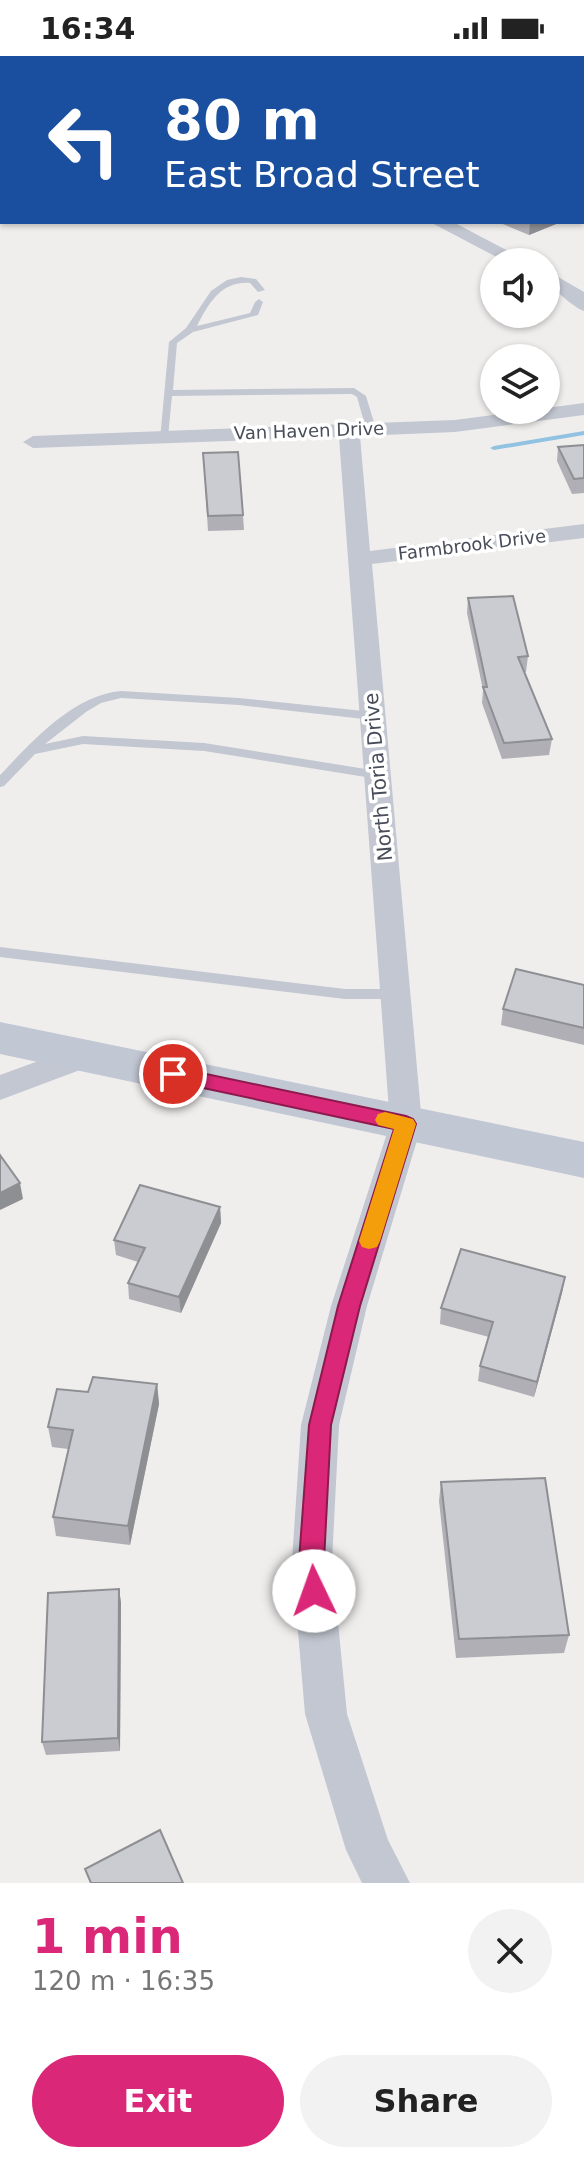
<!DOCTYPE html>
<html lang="en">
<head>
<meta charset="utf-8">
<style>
	body { margin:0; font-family:"DejaVu Sans",sans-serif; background:#f2f2f2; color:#222; height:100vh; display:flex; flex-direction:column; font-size:30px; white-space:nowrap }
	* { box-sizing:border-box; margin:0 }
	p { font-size:26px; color:#767676 }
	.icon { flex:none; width:44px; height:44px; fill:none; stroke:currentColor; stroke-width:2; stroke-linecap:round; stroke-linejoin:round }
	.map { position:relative; height:1827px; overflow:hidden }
	.panel { display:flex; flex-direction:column; background:#fff; flex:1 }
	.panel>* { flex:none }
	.guide { position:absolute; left:0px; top:0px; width:584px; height:168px; box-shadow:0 2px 6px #0004; background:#1a4fa0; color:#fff; overflow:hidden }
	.controls { position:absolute; left:480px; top:192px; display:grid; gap:16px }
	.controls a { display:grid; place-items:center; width:80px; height:80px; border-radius:50%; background:#fff; box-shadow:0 2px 6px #0004; font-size:40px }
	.pin { position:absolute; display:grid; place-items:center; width:68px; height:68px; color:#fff; margin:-34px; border:4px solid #fff; border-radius:50%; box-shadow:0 2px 8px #0007 }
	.me { position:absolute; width:88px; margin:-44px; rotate:357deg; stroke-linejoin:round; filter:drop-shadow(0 0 6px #0008) }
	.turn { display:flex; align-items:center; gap:28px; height:168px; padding:0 32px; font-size:36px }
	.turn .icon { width:104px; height:104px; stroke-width:2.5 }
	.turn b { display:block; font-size:56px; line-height:68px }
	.round { display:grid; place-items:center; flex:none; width:84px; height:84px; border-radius:42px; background:#f2f2f2 }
	.headline { display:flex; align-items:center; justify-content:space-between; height:136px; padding:0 32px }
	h1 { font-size:48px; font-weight:600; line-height:60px; color:#db2777 }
	.primary-button { display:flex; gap:16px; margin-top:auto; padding:16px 32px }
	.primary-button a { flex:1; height:92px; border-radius:48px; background:#db2777; color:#fff; font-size:32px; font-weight:600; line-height:92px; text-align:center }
	.primary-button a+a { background:#f2f2f2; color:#222 }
	.status { display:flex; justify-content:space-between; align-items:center; height:56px; padding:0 40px; background:#fff; direction:ltr }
	.status svg { height:22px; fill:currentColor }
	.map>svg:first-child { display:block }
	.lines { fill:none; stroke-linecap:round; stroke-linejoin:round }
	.stream { fill:#91c2e2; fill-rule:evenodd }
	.service { fill:#c2c7d1; fill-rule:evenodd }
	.minor { fill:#c2c7d1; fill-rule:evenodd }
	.secondary { fill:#c2c7d4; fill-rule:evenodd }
	.wall { fill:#afafb5 }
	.shaded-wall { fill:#8e8f93 }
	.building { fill:#cbccd2; stroke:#8e8f93; stroke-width:2 }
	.route { fill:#db2777; stroke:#8e194d; stroke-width:2 }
	.slow { fill:#f59e0b }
	.labels { text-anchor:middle; stroke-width:7; stroke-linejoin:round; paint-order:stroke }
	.far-street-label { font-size:18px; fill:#474d59; stroke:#fff }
	.street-label { font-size:20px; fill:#474d59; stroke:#fff }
</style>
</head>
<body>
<div class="status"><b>16:34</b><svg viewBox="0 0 49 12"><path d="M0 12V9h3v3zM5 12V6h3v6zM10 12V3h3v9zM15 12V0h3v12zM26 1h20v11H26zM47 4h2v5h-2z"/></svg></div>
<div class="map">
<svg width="584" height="1827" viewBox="0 0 584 1827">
	<rect width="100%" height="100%" fill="#f0eeed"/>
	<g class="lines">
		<path class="stream" d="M584,375V379L494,394L490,392L494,390Z"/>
		<g class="service">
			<path d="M24,0H32L33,2H25Z"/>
			<path d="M241,221L256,223L265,234L258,236L250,227C221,225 209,247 197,270L250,257L255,246L259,243L263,246L258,259L193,276L177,287L173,334L354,332L366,340L376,373L374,375L366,373L357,341L352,338L172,340L168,381L160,383L169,286L186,272L211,235L227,224Z"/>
			<path d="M121,635L239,642L373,656L379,660L373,664L239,649L121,642L101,647L86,656L45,688L83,680L204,687L378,715L384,719L378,723L204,695L83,688L35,698L4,730L0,731V719L5,714C35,682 75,639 121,635Z"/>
			<path d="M0,891L345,933H395L402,938L395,943H345L0,901Z"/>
		</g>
		<g class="minor">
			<path d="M430,166H453L529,206H506Z"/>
			<path d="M546,214L584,236V255C574,252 556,234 546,227Z"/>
			<path d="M584,347V359L455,376L360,380L370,495L584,468V482L372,508L422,1068L367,1250L339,1369L332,1505L347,1658L388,1784L410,1827H362L346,1794L305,1658L292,1505L301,1369L331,1250L390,1068L339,381L33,392L23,386L33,380L455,364Z"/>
			<path d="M85,988L96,992L101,1000L96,1008L0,1044V1019Z"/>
		</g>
		<path class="secondary" d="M0,966L584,1086V1122L0,998Z"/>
	</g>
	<g class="wall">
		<path d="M498,166H561L529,179Z"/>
		<path d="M584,389V437L572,438L557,405L558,391Z"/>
		<path d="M203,397L243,459L244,474L208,475Z"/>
		<path d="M468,542L528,600L526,616H524L552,683L549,699L502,703L482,647L483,634L467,557Z"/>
		<path d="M584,929V989L501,969L503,953Z"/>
		<path d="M220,1151L221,1167L181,1257L129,1243L128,1227L138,1206L116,1199L114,1184Z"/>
		<path d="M565,1221L562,1237L534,1341L478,1325L480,1310L489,1281L440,1268L441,1252Z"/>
		<path d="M157,1328L159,1348L130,1489L56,1480L53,1461L68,1393L52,1391L48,1371L88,1336Z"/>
		<path d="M441,1426L569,1579L564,1597L456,1602L439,1445Z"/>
		<path d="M119,1533L121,1547L120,1695L46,1699L42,1686Z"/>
	</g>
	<g class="shaded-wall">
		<path d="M294,0H309L308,2H292Z"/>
		<path d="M582,138H584V157L582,158Z"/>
		<path d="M530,166H561L529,179Z"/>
		<path d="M20,1127L23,1143L0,1154V1137Z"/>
		<path d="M220,1151L221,1167L181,1257L179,1241Z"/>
		<path d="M565,1221L562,1237L534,1341L537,1326Z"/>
		<path d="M157,1328L159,1348L130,1489L128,1470Z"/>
		<path d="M119,1533L121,1547L120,1695L118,1682Z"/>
	</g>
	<g class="building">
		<path d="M87,0H294L292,2H75Z"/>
		<path d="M582,42L584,43V138H582Z"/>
		<path d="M584,389V422L574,423L558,391Z"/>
		<path d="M238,396L243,459L208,460L203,397Z"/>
		<path d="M513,540L528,600L518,601L552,683L504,687L483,631H487L468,542Z"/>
		<path d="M516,913L584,929V972L503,953Z"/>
		<path d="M0,1099L20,1127L0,1137Z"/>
		<path d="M140,1129L220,1151L179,1241L128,1227L145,1192L114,1184Z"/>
		<path d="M461,1193L565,1221L537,1326L480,1310L493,1266L441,1252Z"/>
		<path d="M93,1321L157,1328L128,1470L53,1461L73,1374L48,1371L57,1333L88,1336Z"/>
		<path d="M545,1422L569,1579L459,1583L441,1426Z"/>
		<path d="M119,1533L118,1682L42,1686L48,1537Z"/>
		<path d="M160,1774L183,1827H91L85,1813Z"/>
	</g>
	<path class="route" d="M173,1011L406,1060L413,1063L416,1068L360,1250L331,1369L324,1505L327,1535L323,1544L314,1547L306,1544L299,1505L309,1369L338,1250L394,1073L166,1024L163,1018L166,1013Z"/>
	<path class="slow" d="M385,1056L413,1063L416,1068L380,1185L377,1191L369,1193L362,1191L359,1185L394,1073L378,1069L375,1064L378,1058Z"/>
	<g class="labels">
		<g class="far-street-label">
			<text transform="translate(309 375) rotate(-2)" y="6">Van Haven Drive</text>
			<text transform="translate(472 489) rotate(-7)" y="6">Farmbrook Drive</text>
		</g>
		<g class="street-label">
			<text transform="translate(378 721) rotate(-95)" y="7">North Toria Drive</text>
		</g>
	</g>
</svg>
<div class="controls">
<a><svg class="icon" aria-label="sound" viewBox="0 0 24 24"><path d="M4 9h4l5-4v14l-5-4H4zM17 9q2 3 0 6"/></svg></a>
<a><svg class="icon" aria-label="layers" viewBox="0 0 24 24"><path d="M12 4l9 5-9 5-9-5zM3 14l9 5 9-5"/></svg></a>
</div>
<div class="pin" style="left:173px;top:1018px;background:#d93025"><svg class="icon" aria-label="arrive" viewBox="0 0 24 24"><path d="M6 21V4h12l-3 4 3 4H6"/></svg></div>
<svg class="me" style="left:314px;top:1535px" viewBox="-20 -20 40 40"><circle r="19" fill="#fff"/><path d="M0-13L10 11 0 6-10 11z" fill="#db2777"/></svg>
<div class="guide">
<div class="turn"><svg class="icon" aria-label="left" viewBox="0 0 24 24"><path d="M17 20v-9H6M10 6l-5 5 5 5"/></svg><div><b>80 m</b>East Broad Street</div></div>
</div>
</div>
<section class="panel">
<div class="headline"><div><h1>1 min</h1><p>120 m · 16:35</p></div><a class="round"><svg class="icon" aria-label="close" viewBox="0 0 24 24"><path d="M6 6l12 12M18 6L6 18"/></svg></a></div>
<div class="primary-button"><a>Exit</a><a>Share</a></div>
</section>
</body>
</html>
